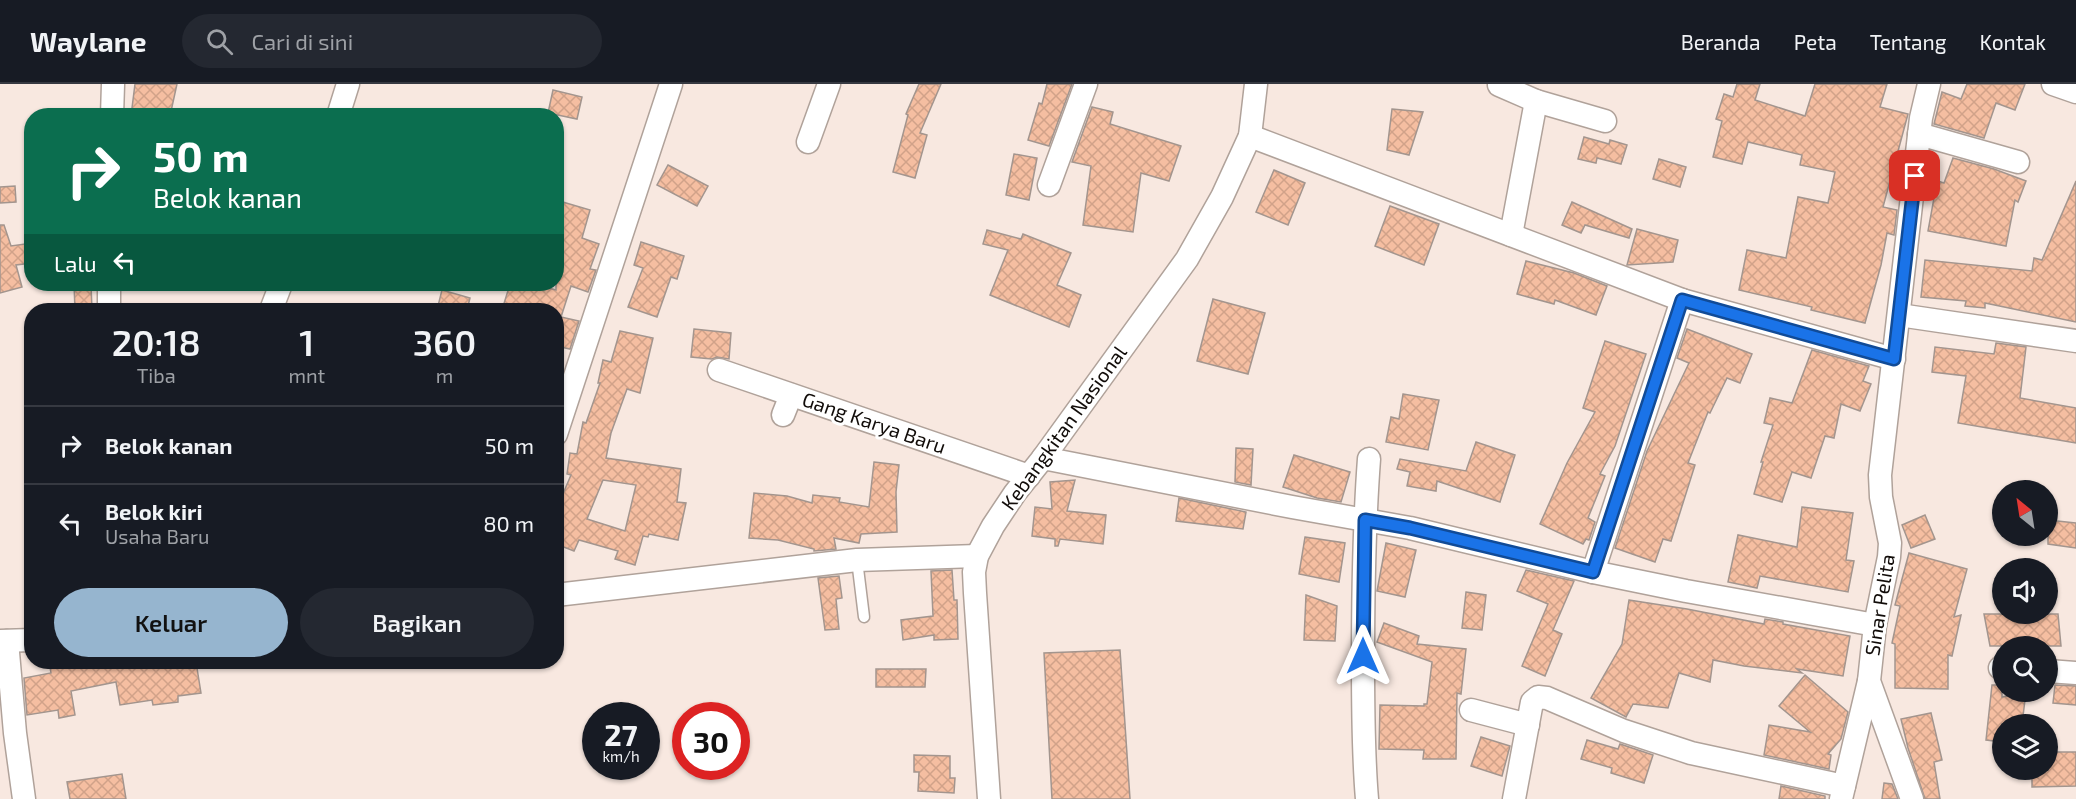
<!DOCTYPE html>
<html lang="id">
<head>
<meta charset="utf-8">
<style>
	body { margin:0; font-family:"Exo 2",sans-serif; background:#242831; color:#f1f3f6; height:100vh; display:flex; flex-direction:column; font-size:22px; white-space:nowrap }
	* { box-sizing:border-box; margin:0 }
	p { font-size:20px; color:#9ea1a6 }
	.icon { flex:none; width:33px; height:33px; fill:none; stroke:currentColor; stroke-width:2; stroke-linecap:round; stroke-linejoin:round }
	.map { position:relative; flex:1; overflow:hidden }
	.drawer { position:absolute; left:24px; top:219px; width:540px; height:366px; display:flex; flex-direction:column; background:#171b24; border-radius:24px; box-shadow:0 2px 4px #0004 }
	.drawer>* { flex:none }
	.top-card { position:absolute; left:24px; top:24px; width:540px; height:183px; border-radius:24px; box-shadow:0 2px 4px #0004; background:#0b6e4f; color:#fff; overflow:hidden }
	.needle { width:39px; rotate:330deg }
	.buttons { position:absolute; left:1992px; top:396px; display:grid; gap:12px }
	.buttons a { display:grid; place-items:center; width:66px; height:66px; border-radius:50%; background:#171b24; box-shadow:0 2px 4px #0004; font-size:30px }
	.speed { position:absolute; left:582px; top:618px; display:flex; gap:12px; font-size:30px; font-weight:700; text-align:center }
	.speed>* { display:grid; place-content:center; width:78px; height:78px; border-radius:50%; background:#171b24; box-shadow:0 2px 4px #0004; line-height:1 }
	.speed small { font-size:15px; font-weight:400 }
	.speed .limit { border:9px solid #d22; background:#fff; color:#111 }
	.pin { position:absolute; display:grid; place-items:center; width:51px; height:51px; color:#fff; margin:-26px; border-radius:12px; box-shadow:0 3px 9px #0006 }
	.me { position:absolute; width:66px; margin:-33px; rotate:0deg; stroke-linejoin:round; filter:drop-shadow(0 0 4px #0008) }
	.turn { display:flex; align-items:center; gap:21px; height:126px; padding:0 30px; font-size:27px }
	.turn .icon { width:78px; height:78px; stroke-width:2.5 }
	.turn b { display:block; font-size:42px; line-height:51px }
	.then { display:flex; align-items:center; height:57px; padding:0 30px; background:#0003; gap:12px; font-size:22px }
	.eta { display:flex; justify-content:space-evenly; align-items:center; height:102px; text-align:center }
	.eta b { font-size:36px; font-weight:600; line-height:42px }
	.button { display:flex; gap:12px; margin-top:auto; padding:12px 30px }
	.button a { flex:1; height:69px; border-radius:36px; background:#96b5cf; color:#111; font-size:24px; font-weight:600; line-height:69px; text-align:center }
	.button a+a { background:#242831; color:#f1f3f6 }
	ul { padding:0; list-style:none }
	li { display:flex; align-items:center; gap:18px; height:78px; padding:0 30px; border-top:2px solid #363941 }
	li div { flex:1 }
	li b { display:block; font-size:22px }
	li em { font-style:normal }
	header { display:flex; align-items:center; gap:36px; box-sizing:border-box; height:84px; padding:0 30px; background:#171b24; border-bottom:2px solid #363941 }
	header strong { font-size:28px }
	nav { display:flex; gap:33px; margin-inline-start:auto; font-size:21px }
	.search { width:420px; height:54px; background:#242831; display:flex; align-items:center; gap:15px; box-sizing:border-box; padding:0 21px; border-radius:33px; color:#9ea1a6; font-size:22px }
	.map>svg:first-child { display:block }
	.building { fill:url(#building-cross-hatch); stroke:#a3958e; stroke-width:1.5; fill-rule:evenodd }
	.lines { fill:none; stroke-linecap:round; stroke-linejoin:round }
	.lane-casing { stroke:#b0a29a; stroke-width:13 }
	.street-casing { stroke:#b0a29a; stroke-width:25 }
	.lane { stroke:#fff; stroke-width:10 }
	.street { stroke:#fff; stroke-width:22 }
	.route-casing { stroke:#114b97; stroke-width:15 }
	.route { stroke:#1a73e8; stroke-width:10 }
	.labels { text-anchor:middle; stroke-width:6; stroke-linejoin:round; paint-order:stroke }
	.street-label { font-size:20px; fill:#110c09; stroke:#fff }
</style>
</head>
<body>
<header>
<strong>Waylane</strong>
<div class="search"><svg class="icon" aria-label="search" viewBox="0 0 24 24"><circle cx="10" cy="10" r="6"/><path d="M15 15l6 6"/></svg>Cari di sini</div>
<nav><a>Beranda</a><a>Peta</a><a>Tentang</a><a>Kontak</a></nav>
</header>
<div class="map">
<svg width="2076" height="715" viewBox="0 0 2076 715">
	<defs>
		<pattern id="building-cross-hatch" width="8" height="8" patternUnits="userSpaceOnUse" patternTransform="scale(1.5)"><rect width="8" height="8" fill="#f5bea1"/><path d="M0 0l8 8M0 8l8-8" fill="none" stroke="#d1a289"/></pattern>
	</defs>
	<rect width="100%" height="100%" fill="#f8e8e0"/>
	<g class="building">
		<path d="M135,0H177L170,32H131Z"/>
		<path d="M919,0H941L920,49L927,51L915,94L893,88L908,31L906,30Z"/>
		<path d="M1047,0H1072L1049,62L1028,56L1039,19L1042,20Z"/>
		<path d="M1737,0H1760L1755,16L1805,32L1815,0H1887L1880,23L1908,30L1883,123L1897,126L1894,151L1887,149L1881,181L1865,239L1811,226L1812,223L1739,206L1747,166L1786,174L1798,113L1828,119L1835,88L1800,81L1802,71L1748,58L1742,80L1713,73L1722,37L1716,35L1724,10L1733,13Z"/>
		<path d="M1967,0H2025L2015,26L1996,19L1984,54L1934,40L1942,8L1961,15Z"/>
		<path d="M553,6L582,13L577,35L548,29Z"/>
		<path d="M1092,23L1113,28L1110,40L1181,62L1169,97L1141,89L1133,148L1083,141L1091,82L1072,78Z"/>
		<path d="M1392,25L1423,28L1409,71L1387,66Z"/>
		<path d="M1584,53L1609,60L1610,56L1627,61L1621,80L1597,74L1596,79L1578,75Z"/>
		<path d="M1014,70L1037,74L1029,116L1006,111Z"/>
		<path d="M1953,74L1994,85L2026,97L2018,118L2015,116L2006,162L1928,147L1934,114L1926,111L1928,94L1944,99Z"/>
		<path d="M1659,75L1686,83L1680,103L1653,95Z"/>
		<path d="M668,81L708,102L697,122L657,101Z"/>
		<path d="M1274,86L1305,99L1288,141L1256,128Z"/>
		<path d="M2076,97V238L1985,219V224L1965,222L1966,217L1921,213L1925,176L2032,187L2034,174L2042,176Z"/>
		<path d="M15,102L16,118L0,119V103Z"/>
		<path d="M556,116L590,126L582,154L599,160L590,185L596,186L588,208L571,202L561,233L579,237L570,265L556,262L559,236L556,235V226H502L510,200H534L556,206Z"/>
		<path d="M1572,118L1632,145L1629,154L1585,141L1581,149L1562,141Z"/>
		<path d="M1390,122L1439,140L1424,181L1375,162Z"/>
		<path d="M0,141H4L11,162L32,159V179L16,181L22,203L0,209Z"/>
		<path d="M1637,145L1678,156L1673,178L1627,181Z"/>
		<path d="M987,146L1021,155L1023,150L1071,169L1057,201L1081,211L1069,243L990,211L1008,166L983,160Z"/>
		<path d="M641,158L684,172L677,195L671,193L657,233L628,223L643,184L634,181Z"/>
		<path d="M1526,177L1574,189L1607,202L1596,231L1555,216L1554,220L1517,210Z"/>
		<path d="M74,200H91L92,226H75Z"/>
		<path d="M442,206L470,214L467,226H437Z"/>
		<path d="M1213,215L1265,229L1248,290L1197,277Z"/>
		<path d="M694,245L731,249L729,275L717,273L712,275L691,273Z"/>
		<path d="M1687,245L1752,270L1740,299L1727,294L1710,329L1708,328L1688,379L1695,381L1671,457L1663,455L1655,478L1615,464L1647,367L1689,279L1677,274Z"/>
		<path d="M620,247L653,254L640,309L627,305L611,349L606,374L681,385L677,418L686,419L678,456L649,450L648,453L643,452L635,481L615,475L618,467L579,456L574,467L556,460V426L571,391L567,390L570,369L577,370L583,338L586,339L600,299H598L603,276L611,278ZM603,396L636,401L625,447L587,435Z"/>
		<path d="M1605,257L1646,270L1615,362L1600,390L1605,392L1588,434L1595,438L1589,456L1586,455L1583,460L1540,440L1567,379L1595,328L1583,324Z"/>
		<path d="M1996,259L2026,263L2020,314L2076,324V359L1958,339L1966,292L1932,288L1935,263L1994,270Z"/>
		<path d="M1812,266L1869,282L1863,297L1871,300L1860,327L1841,320L1834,354L1825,352L1811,394L1792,388L1782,418L1754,410L1763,378H1761L1773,341L1764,339L1770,314L1792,319Z"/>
		<path d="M1403,310L1439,316L1428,366L1386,358L1391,333L1399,335Z"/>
		<path d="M1476,358L1515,371L1500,418L1437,397L1436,407L1407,402L1410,388L1397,385L1400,375L1466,387Z"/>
		<path d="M1236,364L1253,365L1251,401L1235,398Z"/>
		<path d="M1294,371L1350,388L1341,418L1317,414L1283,403Z"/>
		<path d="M874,378L899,381L896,408L897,448L861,450L859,459L834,454L836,465L814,467V465L778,456L749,454L754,409L787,412L812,419L813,411L840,414L839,418L869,423Z"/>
		<path d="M1075,396L1067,427L1106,431L1103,460L1060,455L1058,462H1055V455L1032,452L1035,423L1052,425L1050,398Z"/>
		<path d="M1179,414L1246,428L1243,445L1176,437Z"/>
		<path d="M1802,423L1853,429L1846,476L1854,477L1848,508L1760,492L1757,504L1728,498L1738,451L1797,463Z"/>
		<path d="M1925,431L1935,455L1911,464L1902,441Z"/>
		<path d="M2048,436L2076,439V464L2048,460Z"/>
		<path d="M1305,453L1345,459L1339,498L1299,490Z"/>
		<path d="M1386,459L1416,466L1405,513L1377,507Z"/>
		<path d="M1909,469L1967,485L1954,533L1961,531L1952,572L1948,571V605L1895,604V560L1892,559L1900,522L1895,521Z"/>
		<path d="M952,486L954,516H957L958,555L934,556V551L903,556L901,536L933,532L931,487Z"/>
		<path d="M1526,486L1574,497L1553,546L1562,550L1545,592L1522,582L1548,520L1517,507Z"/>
		<path d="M839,492L842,514L836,515L839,545L825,546L818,494Z"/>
		<path d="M1466,508L1486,511L1482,546L1462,544Z"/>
		<path d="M1306,511L1337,522L1335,557L1304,556Z"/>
		<path d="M1629,516L1687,525L1764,540L1765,535L1783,538V540L1850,552L1843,592L1797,585L1802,589L1744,582L1713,576L1710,598L1679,589L1668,624L1633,620L1626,633L1591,614L1622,560Z"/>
		<path d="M1984,530H2058L2061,562H1990Z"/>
		<path d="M1384,539L1419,552L1417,560L1466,565L1461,610L1457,609L1456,675H1423L1424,666L1379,665L1380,621L1424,622V620H1427L1432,578L1377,558Z"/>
		<path d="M1120,566L1130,715H1052L1044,569Z"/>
		<path d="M49,578H196L201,609L178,612V618L153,621L152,616L120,621L116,598L71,607L75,631L59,634L58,626L27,631L24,594L51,589Z"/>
		<path d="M876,585H926L925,603H876Z"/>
		<path d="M1805,591L1848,628L1841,655L1828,670L1831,671L1829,685L1764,671L1769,641L1810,648L1779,622Z"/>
		<path d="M1992,601H2002V613L2026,608L2022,640H2002V658L1986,656Z"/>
		<path d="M2055,601L2076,602V621L2053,619Z"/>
		<path d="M1931,629L1942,676L1934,678L1940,715H1925L1908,664L1901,635Z"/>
		<path d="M1481,653L1510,662L1502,692L1471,682Z"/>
		<path d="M1587,656L1618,665L1620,660L1653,671L1644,699L1611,689L1612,684L1581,675Z"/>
		<path d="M2048,668H2076V702L2032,703V686H2048Z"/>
		<path d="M914,671L950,672V694H955L954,709L918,707L919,688H914Z"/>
		<path d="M122,690L126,715H70L67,698Z"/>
		<path d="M1884,699L1892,700L1898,715H1882Z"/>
		<path d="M1781,702L1825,712V715H1779Z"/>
	</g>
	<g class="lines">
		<defs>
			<path id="lane" d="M857,476L864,533"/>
			<g id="street">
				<path d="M2053,0L2076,8"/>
				<path d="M1499,1L1536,17L1605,37"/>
				<path d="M112,32L113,0"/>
				<path d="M338,32L348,0"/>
				<path d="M1919,50L2018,78"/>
				<path d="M1250,52L1682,216L1894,275"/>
				<path d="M808,58L829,0"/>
				<path d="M1049,101L1086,0"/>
				<path d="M1511,151L1536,17"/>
				<path d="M109,226V200"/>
				<path d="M271,226L281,200"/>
				<path d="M1899,231L2076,257"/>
				<path d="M719,286L1029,392"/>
				<path d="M783,331L791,311"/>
				<path d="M556,350L671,0"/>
				<path d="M1043,374L1292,423L1410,444L1593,488L1686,507L1875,541"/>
				<path d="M1593,488L1682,216"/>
				<path d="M556,511L857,476L977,472"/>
				<path d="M0,557L32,556"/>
				<path d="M7,557L15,649L24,715"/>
				<path d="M2000,584H2002"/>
				<path d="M2048,587L2076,589"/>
				<path d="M1471,626L1528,641"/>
				<path d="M989,715L975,509L974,488L977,472L993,442L1015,409L1043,374L1187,175L1222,113L1250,52L1256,0"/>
				<path d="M1367,715C1363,669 1363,623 1363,577C1363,509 1364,442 1369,375"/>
				<path d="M1514,715L1532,618L1538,613L1547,614L1624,647L1691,669L1844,702"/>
				<path d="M1841,715L1869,597"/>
				<path d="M1912,715L1869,597L1875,541L1889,473L1890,459L1881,413L1880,391L1921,34L1929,0"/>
			</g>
		</defs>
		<use href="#lane" class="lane-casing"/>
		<use href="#street" class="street-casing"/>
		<use href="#lane" class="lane"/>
		<use href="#street" class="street"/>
	</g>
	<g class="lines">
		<defs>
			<path id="route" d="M1363,572L1365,436L1410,444L1593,488L1682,216L1894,275L1915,92"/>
		</defs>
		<use href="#route" class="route-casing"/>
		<use href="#route" class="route"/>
	</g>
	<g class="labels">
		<g class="street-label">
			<text transform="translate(874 339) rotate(19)" y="7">Gang Karya Baru</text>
			<text transform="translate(1064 344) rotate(-54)" y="7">Kebangkitan Nasional</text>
			<text transform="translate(1880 521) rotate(-81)" y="7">Sinar Pelita</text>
		</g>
	</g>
</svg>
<div class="buttons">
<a><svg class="needle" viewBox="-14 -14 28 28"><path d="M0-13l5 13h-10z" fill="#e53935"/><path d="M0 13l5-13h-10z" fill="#9ea1a6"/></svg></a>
<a><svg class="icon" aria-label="sound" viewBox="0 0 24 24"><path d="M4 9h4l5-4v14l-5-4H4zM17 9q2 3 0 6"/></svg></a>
<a><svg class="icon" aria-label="search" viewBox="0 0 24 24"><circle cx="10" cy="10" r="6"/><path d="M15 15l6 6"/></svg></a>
<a><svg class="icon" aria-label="layers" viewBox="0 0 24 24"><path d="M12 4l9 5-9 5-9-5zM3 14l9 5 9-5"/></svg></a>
</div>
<div class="speed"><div>27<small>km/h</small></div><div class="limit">30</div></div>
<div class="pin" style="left:1915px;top:92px;background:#d93025"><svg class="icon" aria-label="arrive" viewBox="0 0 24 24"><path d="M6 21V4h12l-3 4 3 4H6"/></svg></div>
<svg class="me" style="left:1363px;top:572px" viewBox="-20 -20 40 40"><path d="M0-17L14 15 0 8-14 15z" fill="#1a73e8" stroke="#fff" stroke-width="4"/></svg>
<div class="top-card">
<div class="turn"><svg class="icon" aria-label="right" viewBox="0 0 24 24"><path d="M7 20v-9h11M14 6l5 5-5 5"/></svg><div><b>50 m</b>Belok kanan</div></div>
<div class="then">Lalu<svg class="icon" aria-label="left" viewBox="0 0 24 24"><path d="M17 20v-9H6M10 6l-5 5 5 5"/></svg></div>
</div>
<section class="drawer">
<div class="eta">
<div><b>20:18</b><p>Tiba</p></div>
<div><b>1</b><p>mnt</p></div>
<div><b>360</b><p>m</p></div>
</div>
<ul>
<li><svg class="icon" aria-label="right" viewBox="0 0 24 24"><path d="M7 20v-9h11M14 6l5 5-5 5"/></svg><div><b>Belok kanan</b></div><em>50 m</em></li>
<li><svg class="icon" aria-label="left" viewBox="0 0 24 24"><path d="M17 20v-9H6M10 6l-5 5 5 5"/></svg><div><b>Belok kiri</b><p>Usaha Baru</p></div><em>80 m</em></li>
</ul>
<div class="button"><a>Keluar</a><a>Bagikan</a></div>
</section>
</div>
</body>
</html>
